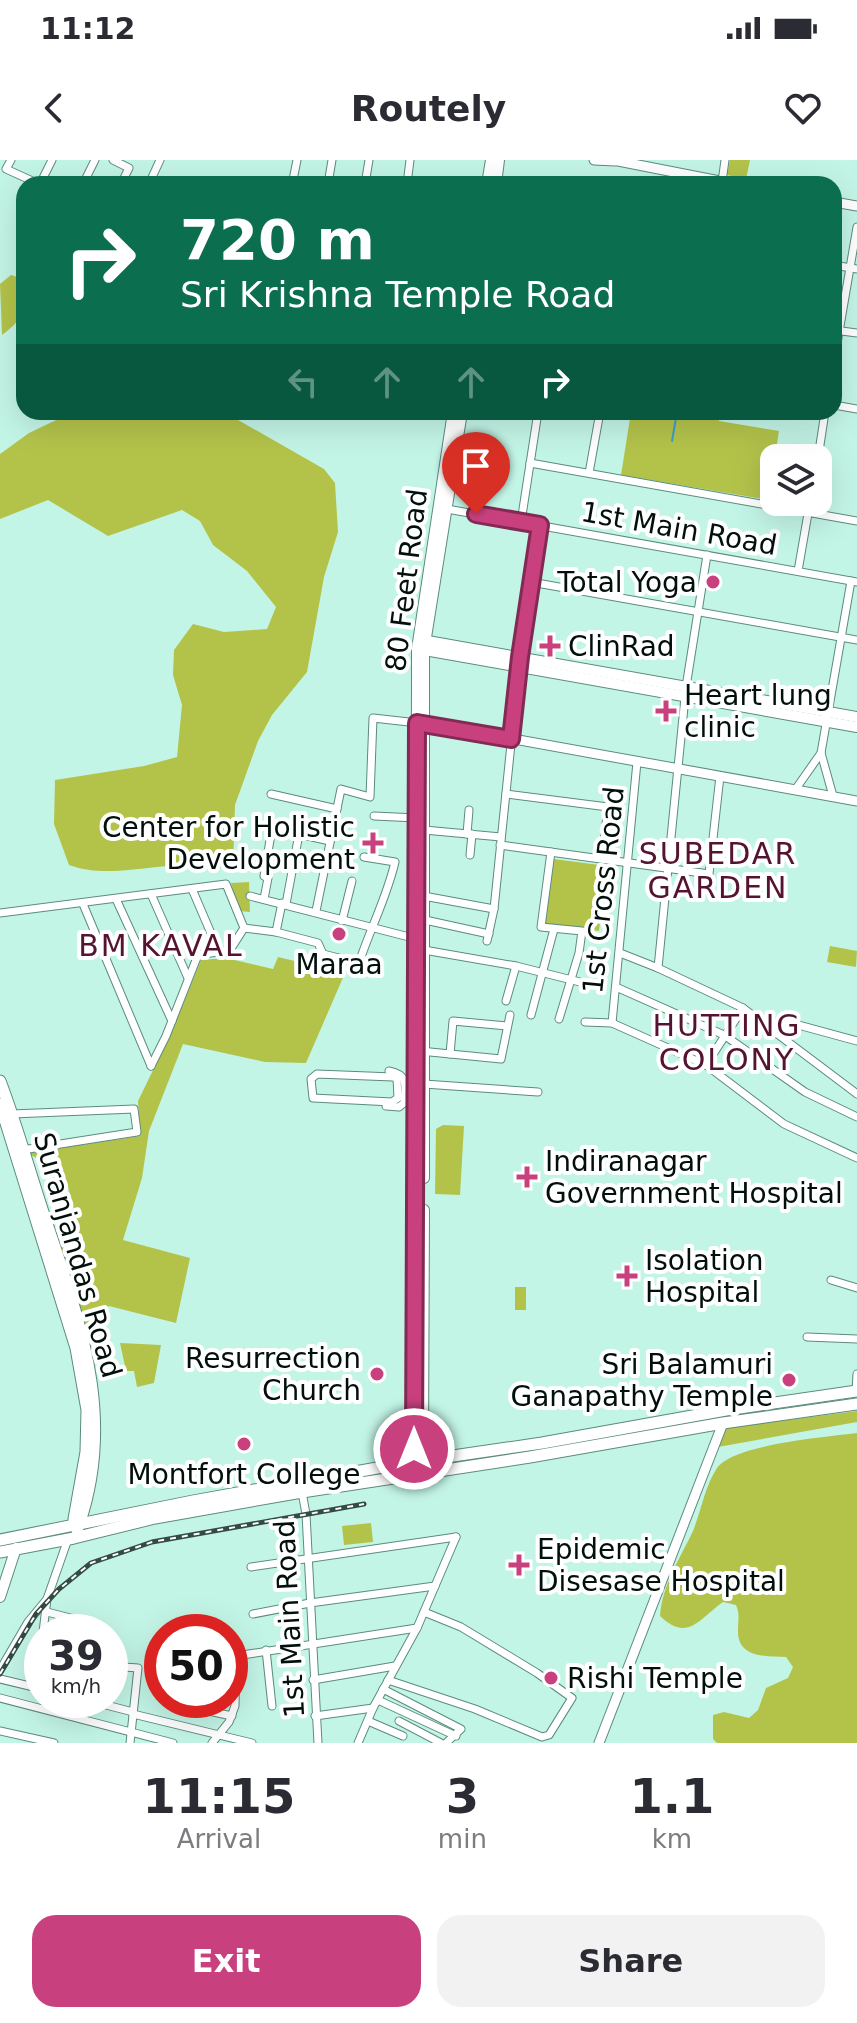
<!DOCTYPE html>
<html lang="en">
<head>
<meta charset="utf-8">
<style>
	body { margin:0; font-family:"DejaVu Sans",sans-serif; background:#f2f2f3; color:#2b2b33; height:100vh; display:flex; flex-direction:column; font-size:30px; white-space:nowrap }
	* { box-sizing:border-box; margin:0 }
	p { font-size:26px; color:#7c7c81 }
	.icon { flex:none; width:44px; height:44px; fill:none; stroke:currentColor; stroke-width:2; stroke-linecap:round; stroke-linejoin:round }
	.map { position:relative; height:1583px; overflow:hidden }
	.drawer { display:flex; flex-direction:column; background:#fff; flex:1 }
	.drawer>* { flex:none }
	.hud { position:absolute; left:16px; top:16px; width:826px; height:244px; border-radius:24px; box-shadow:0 8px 32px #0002; background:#0b6e4f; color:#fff; overflow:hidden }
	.tools { position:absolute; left:760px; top:284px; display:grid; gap:16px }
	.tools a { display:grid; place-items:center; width:72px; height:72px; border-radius:16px; background:#fff; box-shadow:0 8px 32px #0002; font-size:40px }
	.speed { position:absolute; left:24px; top:1454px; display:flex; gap:16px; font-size:40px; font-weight:700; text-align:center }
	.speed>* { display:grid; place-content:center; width:104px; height:104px; border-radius:50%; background:#fff; box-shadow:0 8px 32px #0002; line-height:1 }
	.speed small { font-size:20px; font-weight:400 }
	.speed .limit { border:12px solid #d22; background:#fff; color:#111 }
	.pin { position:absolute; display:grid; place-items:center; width:68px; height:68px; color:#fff; margin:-82px -34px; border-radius:50% 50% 50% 0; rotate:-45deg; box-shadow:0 0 8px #0007 }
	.pin .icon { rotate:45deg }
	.me { position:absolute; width:88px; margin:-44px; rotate:0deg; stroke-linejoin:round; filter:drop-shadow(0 0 6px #0008) }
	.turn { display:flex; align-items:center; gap:28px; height:168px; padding:0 32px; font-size:36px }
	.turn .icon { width:104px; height:104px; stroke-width:2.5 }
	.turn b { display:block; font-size:56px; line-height:68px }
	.lanes { display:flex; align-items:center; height:76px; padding:0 32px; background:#0003; justify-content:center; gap:40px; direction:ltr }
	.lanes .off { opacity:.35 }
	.eta { display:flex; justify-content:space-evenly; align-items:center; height:136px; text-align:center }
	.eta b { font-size:48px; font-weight:800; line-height:56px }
	.button { display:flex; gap:16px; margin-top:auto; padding:16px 32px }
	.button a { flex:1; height:92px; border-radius:24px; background:#c8407e; color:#fff; font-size:32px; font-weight:800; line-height:92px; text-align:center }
	.button a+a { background:#f2f2f3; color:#2b2b33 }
	.status { display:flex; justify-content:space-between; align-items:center; height:56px; padding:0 40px; background:#fff; direction:ltr }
	.status svg { height:22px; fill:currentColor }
	header { display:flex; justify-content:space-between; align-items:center; height:104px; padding:0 32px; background:#fff; font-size:36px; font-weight:800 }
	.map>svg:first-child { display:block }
	.green { fill:#b3c34a }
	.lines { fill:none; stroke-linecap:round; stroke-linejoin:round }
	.stream { stroke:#3d9cd0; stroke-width:2 }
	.minor-casing { stroke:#5c8b7e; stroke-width:9 }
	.tertiary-casing { stroke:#5c8b7e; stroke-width:11 }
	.secondary-casing { stroke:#5c8b7e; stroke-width:12 }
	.primary-casing { stroke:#5c8b7e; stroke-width:13 }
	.minor { stroke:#fff; stroke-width:7 }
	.tertiary { stroke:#fff; stroke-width:9 }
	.secondary { stroke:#fff; stroke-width:10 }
	.primary { stroke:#fff; stroke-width:11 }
	.rail-casing { stroke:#334b43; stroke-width:5 }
	.rail { stroke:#fff; stroke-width:2; stroke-dasharray:6; stroke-linecap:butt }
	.route-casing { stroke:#822a52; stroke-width:20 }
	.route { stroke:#c8407e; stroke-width:14 }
	.poi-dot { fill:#c8407e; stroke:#fff; stroke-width:3 }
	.labels { text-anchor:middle; stroke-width:8; stroke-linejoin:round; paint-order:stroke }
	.street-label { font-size:28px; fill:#01100b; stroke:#fff }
	.poi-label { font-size:28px; fill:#01100b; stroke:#fff; text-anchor:start }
	.neighbourhood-label { font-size:30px; letter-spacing:2px; fill:#541331; stroke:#fff }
</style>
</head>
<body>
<div class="status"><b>11:12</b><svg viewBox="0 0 49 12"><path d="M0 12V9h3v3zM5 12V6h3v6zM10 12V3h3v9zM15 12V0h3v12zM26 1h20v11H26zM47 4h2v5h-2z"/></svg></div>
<header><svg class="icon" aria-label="back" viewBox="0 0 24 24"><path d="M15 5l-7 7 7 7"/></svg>Routely<svg class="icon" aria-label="heart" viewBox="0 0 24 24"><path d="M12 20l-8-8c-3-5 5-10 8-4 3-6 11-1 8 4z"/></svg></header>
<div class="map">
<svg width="857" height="1583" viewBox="0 0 857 1583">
	<rect width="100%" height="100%" fill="#c3f5e7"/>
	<g class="green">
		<path d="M730,0H750L746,19L727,15Z"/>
		<path d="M11,115L24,119C24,148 27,157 2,175L0,124Z"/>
		<path d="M73,252H224L324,309L335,323L338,372L324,417L307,512L272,555L258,581L235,645L233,706C211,711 192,706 170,706C136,708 102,717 69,705L54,664L55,620L144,606L177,597L182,545L173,515L174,490L193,464L224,472L267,469L276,447L247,411L213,385L200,361L182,350L108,376L48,340L0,359V294L29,273Z"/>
		<path d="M631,252H720L719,261L779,271L768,340L621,315Z"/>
		<path d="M554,699L607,706L599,771L545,765Z"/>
		<path d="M249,722L250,752L239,751L231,723Z"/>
		<path d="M830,786L857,791L856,807L827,802Z"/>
		<path d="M278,797L345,813L306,903L265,902L183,884L149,971L142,1018L123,1080L190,1098L176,1163L109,1146L86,1172L59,1087L78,1064L65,1016L28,993L140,976L138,941L173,869L201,800L226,798L273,809Z"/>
		<path d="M443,965L464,966L460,1035L435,1034L436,969Z"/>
		<rect x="515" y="1127" width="11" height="23"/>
		<path d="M120,1183L161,1185L154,1223L137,1227L134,1211H126Z"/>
		<path d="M857,1251V1262L718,1287L726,1268Z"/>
		<path d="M857,1273V1583H717L713,1579V1555L724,1552L749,1558L758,1550L766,1528L788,1518L793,1507L786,1497C766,1496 737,1498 738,1470C738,1459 740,1455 736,1445L723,1442C700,1458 688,1483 660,1456C662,1426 680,1398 693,1371C701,1351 705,1326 717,1308C734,1284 827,1277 857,1273Z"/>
		<path d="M371,1363L373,1382L344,1385L342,1366Z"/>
	</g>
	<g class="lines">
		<path class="stream" d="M672,281L677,252"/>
		<defs>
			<g id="minor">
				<path d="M11,0L6,9L39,24"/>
				<path d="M113,0L129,8L121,24"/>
				<path d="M293,20L297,0"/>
				<path d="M722,22L725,0"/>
				<path d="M40,24L52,0"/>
				<path d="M83,24L95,0"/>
				<path d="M149,24L160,0"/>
				<path d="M328,24L332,0"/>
				<path d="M365,24L369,0"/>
				<path d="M407,24L410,0"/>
				<path d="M834,105L857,109"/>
				<path d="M834,170L857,173"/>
				<path d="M834,201L857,67"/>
				<path d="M834,245L857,249"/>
				<path d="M818,298L825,252"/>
				<path d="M530,303L857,361"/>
				<path d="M589,313L600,252"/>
				<path d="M447,349L857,422"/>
				<path d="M521,362L538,252"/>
				<path d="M798,411L810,342"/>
				<path d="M531,422L857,480"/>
				<path d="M795,630L821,593"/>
				<path d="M271,634L337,649"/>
				<path d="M506,634L608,647L602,699"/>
				<path d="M833,636L821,593L851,421"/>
				<path d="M374,656L417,658"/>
				<path d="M263,666L330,681"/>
				<path d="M424,670L501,677"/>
				<path d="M467,674L469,650"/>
				<path d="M500,685L709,714L720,616"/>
				<path d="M551,692L541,767L582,771L579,793L559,859"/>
				<path d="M470,695L472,674"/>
				<path d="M192,729L219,792"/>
				<path d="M151,734L188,818"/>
				<path d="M250,736L417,779"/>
				<path d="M429,737L494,749"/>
				<path d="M116,739L172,861"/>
				<path d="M264,739L268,718L264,716L272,668"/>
				<path d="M83,744L151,906"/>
				<path d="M286,744L299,674"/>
				<path d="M316,751L341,629L370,637L373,558L418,563"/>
				<path d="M0,753L226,724L244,768"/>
				<path d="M425,760L489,774"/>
				<path d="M342,761L352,721"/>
				<path d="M244,768L276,772L318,783L323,794L359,803C370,769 387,737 395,702L364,697"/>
				<path d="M276,772L282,743"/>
				<path d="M487,781L494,749L520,497L540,365"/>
				<path d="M424,790L516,806L588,824"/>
				<path d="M620,793L658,808L743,848L857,934"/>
				<path d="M658,808L686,527L707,395"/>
				<path d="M616,827L724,875L805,932L857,957"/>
				<path d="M506,841L516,806"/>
				<path d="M531,855L554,769"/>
				<path d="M585,862L612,863L706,905L784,964L857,998"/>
				<path d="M612,863L637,602"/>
				<path d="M768,866L780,860L857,881"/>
				<path d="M420,891L501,899L510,855"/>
				<path d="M450,894L453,861L507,866"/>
				<path d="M706,905L743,848"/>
				<path d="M151,906L166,876L198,795L230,790L244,768"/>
				<path d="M317,914L393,917L397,918L398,938L392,942L313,938L311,919Z"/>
				<path d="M424,924L538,932"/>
				<path d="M386,946L399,947L404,943C405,925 409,915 389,911"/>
				<path d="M12,954L134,949L137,972L22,990"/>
				<path d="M831,1120L857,1128"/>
				<path d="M807,1177L857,1179"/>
				<path d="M856,1231L857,1214"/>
				<path d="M302,1332L306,1354L318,1583"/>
				<path d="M251,1407L456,1377"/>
				<path d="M47,1452L101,1466"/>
				<path d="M253,1454L310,1443L435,1426"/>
				<path d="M43,1472L47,1439"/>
				<path d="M42,1477L38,1497L42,1499"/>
				<path d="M266,1490L272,1546"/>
				<path d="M110,1506L138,1508L130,1583"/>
				<path d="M0,1510L28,1462L47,1439L68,1379"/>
				<path d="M0,1519L42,1529"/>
				<path d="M313,1520L395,1506"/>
				<path d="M388,1520L475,1549L542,1577L549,1575L572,1538L537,1513L461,1467L424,1452"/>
				<path d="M383,1529L461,1569L446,1583"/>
				<path d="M0,1538L173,1583"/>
				<path d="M87,1540L133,1552"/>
				<path d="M378,1540L456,1576"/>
				<path d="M181,1545L232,1556"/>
				<path d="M133,1554L252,1583"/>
				<path d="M315,1556L373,1548"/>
				<path d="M368,1561L403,1576"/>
				<path d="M399,1561L441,1583"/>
				<path d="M0,1571L54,1583"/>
				<path d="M212,1583L229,1562L235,1546L236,1496L417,1468"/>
				<path d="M358,1583L373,1548L417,1468L456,1377"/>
			</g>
			<g id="tertiary">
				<path d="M594,0L615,1"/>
				<path d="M613,0L735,24"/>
				<path d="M834,42L857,46"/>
				<path d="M425,563L857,641"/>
				<path d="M599,1583L723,1263"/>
			</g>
			<g id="secondary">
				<path d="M487,24L491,0"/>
				<path d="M496,24L499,0"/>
				<path d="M422,480L857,557"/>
				<path d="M419,489L857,567"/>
				<path d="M424,1018V490L462,252"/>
				<path d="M424,1050L423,1285L427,1306"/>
				<path d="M416,1307L417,489L453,252"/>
				<path d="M0,1437L16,1388"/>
			</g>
			<g id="primary">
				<path d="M0,921C16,963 28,1006 42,1049C78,1157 119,1257 77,1370"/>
				<path d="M0,944L76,1188L87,1250L86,1292L74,1359"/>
				<path d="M0,1380L193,1341L405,1303L542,1283L726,1250L857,1231"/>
				<path d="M0,1392L74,1378L155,1358L302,1332L530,1297L723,1263L857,1244"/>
			</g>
		</defs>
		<use href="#minor" class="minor-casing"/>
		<use href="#tertiary" class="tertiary-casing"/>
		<use href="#secondary" class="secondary-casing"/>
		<use href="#primary" class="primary-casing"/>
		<use href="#minor" class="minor"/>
		<use href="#tertiary" class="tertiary"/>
		<use href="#secondary" class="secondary"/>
		<use href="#primary" class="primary"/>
		<defs>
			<path id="rail" d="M0,1514L36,1454L59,1429L91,1403L152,1382L364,1344"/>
		</defs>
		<use href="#rail" class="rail-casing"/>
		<use href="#rail" class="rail"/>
	</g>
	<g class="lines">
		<defs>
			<path id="route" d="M414,1289L417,563L511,579L520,497L540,365L476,354"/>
		</defs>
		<use href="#route" class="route-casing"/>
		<use href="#route" class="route"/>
	</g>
	<g class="poi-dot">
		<circle cx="713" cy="422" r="8"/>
		<path d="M546 474h8v8h8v8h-8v8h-8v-8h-8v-8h8z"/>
		<path d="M662 539h8v8h8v8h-8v8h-8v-8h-8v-8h8z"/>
		<path d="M369 671h8v8h8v8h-8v8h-8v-8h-8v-8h8z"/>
		<circle cx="339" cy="774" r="8"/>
		<path d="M523 1005h8v8h8v8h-8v8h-8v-8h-8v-8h8z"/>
		<path d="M623 1104h8v8h8v8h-8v8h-8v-8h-8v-8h8z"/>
		<circle cx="377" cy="1214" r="8"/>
		<circle cx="789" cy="1220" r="8"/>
		<circle cx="244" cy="1284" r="8"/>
		<path d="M515 1393h8v8h8v8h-8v8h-8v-8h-8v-8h8z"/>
		<circle cx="551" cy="1518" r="8"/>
	</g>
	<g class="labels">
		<g class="street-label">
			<text transform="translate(679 368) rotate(10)" y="10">1st Main Road</text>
			<text transform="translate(406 420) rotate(-83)" y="10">80 Feet Road</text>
			<text transform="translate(603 730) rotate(-84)" y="10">1st Cross Road</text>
			<text transform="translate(78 1095) rotate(74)" y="10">Suranjandas Road</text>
			<text transform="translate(289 1459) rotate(-93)" y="10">1st Main Road</text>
		</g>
		<g class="poi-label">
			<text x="697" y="432" text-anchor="end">Total Yoga</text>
			<text x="568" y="496">ClinRad</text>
			<text x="684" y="545">Heart lung<tspan x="684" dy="32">clinic</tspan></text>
			<text x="355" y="677" text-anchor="end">Center for Holistic<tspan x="355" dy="32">Development</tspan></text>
			<text x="339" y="814" text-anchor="middle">Maraa</text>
			<text x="545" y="1011">Indiranagar<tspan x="545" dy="32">Government Hospital</tspan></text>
			<text x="645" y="1110">Isolation<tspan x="645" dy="32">Hospital</tspan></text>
			<text x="361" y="1208" text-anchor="end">Resurrection<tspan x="361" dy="32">Church</tspan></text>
			<text x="773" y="1214" text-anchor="end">Sri Balamuri<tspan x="773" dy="32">Ganapathy Temple</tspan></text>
			<text x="244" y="1324" text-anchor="middle">Montfort College</text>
			<text x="537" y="1399">Epidemic<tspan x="537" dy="32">Disesase Hospital</tspan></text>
			<text x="567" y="1528">Rishi Temple</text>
		</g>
		<g class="neighbourhood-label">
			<text x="718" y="704">SUBEDAR<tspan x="718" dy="34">GARDEN</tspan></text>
			<text x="161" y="796">BM KAVAL</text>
			<text x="727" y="876">HUTTING<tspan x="727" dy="34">COLONY</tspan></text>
		</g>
	</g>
</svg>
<div class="tools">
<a><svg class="icon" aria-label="layers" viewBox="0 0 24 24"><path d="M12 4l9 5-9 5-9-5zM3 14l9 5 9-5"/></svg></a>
</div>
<div class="speed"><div>39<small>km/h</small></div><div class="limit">50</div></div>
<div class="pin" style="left:476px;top:354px;background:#d93025"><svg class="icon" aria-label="arrive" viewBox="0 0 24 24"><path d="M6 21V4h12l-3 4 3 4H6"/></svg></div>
<svg class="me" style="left:414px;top:1289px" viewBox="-20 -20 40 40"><circle r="17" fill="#c8407e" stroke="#fff" stroke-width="3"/><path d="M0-11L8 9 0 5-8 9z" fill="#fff"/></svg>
<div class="hud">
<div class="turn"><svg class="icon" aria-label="right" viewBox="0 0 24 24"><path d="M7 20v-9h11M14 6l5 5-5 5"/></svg><div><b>720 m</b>Sri Krishna Temple Road</div></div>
<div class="lanes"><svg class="icon off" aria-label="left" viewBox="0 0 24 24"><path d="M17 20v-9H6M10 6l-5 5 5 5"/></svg><svg class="icon off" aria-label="ahead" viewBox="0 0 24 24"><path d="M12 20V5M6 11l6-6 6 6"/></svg><svg class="icon off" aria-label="ahead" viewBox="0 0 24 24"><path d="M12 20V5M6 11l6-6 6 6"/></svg><svg class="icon" aria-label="right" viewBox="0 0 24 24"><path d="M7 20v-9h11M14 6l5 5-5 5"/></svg></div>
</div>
</div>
<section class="drawer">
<div class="eta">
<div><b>11:15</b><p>Arrival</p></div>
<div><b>3</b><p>min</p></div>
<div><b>1.1</b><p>km</p></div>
</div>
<div class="button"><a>Exit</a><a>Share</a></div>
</section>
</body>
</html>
